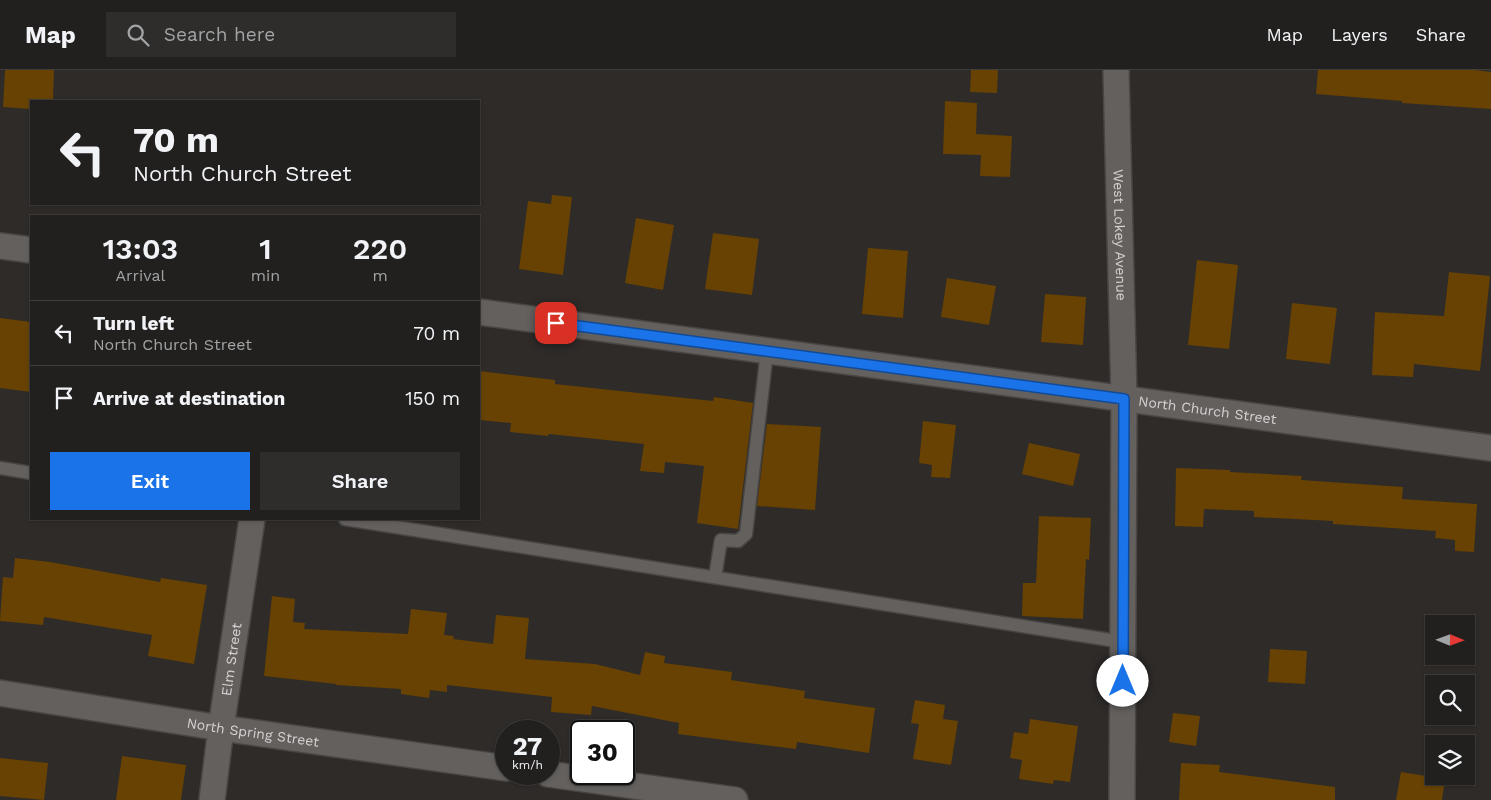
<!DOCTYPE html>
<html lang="en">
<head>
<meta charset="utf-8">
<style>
	body { margin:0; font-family:"Work Sans",sans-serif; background:#2e2d2c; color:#f1f3f6; height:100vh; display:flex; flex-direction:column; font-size:19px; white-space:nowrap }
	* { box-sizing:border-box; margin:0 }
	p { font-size:16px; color:#a2a3a4 }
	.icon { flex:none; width:28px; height:28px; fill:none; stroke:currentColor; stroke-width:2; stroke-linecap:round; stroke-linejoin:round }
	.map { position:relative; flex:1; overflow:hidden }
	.panel { position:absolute; left:30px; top:145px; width:450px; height:305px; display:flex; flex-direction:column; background:#22201f; border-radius:0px; box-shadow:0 1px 4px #0004,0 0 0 1px #3f3e3d }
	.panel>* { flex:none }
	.guide { position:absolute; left:30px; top:30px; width:450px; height:105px; border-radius:0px; box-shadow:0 1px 4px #0004,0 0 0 1px #3f3e3d; background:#22201f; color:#f1f3f6; overflow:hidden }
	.needle { width:32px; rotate:91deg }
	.tools { position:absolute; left:1425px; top:545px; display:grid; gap:10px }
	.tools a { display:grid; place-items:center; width:50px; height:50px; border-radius:0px; background:#22201f; box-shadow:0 1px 4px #0004,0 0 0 1px #3f3e3d; font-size:25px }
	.speed { position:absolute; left:495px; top:650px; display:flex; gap:10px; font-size:25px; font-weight:700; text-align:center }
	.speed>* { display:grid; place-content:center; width:65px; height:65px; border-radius:50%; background:#22201f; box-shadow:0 1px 4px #0004,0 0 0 1px #3f3e3d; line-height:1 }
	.speed small { font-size:12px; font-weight:400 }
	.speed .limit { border:2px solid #111; border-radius:8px; background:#fff; color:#111 }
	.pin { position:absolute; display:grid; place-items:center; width:42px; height:42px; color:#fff; margin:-21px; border-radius:10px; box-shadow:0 2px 8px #0006 }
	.me { position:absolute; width:55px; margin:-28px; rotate:0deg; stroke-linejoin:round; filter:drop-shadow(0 0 4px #0008) }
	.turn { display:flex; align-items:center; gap:18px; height:105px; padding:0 20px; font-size:22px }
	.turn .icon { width:65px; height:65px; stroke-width:2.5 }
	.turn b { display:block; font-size:35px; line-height:42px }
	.eta { display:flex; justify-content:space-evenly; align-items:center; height:85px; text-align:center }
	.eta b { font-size:30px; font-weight:600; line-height:35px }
	.action { display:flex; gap:10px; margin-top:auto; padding:10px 20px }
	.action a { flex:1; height:58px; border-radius:0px; background:#1a73e8; color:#fff; font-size:20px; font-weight:600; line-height:58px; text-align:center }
	.action a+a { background:#2e2d2c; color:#f1f3f6 }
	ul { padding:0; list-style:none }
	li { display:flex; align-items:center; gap:15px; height:65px; padding:0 20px; border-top:1px solid #3f3e3d }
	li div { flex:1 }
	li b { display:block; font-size:19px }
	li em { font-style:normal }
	header { display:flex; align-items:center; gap:30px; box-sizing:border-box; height:70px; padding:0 25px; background:#22201f; border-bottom:1px solid #3f3e3d }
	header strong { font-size:24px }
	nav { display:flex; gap:28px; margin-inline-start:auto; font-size:18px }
	.search { width:350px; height:45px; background:#2e2d2c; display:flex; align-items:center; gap:12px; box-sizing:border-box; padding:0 18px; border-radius:0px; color:#a2a3a4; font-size:19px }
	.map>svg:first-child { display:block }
	.building { fill:#674203 }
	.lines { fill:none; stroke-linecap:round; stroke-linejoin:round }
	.lane-casing { stroke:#484644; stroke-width:15 }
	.street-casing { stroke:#484644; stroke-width:28 }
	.lane { stroke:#64605e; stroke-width:12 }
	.street { stroke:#64605e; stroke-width:25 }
	.route-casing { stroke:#114b97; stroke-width:12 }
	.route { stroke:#1a73e8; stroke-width:9 }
	.labels { text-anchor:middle; stroke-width:4; stroke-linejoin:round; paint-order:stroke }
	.street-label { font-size:14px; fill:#d5d3d2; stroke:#151413 }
</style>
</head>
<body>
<header>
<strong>Map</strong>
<div class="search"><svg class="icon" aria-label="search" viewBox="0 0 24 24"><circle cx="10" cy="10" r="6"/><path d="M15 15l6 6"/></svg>Search here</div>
<nav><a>Map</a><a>Layers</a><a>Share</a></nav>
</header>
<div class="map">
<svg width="1491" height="730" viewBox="0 0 1491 730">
	<rect width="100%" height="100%" fill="#2e2b29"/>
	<g class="building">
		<path d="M5,0H54L53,31H31V39L3,37Z"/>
		<path d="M971,0H998L997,23L970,22Z"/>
		<path d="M1318,0H1475L1491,2V39L1402,33V31L1316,24Z"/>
		<path d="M945,31L977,33L976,64L1012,66L1010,107L980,106L981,85L943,84Z"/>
		<path d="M552,125L572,127L563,205L519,199L528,131L551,134Z"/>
		<path d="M636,148L674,155L663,220L625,213Z"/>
		<path d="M713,163L759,169L752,225L705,219Z"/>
		<path d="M868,178L908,181L903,248L862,244Z"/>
		<path d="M1197,190L1238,195L1229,279L1188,275Z"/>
		<path d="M1449,202L1490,206L1480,301L1414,294L1413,307L1372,305L1375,242L1444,246Z"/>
		<path d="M947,208L996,216L989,255L941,247Z"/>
		<path d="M1045,224L1086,227L1083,275L1041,272Z"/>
		<path d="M1292,233L1337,238L1330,294L1286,289Z"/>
		<path d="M0,248L31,252V322L0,318Z"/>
		<path d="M479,301L555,310V314L713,331L714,327L753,333L738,459L697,453L704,396L665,392L664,403L640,401L644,374L549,364L548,366L510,362L511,353L479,350Z"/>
		<path d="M923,351L956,355L950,408L931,407L932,395L919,393Z"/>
		<path d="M767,354L821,357L815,440L757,436Z"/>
		<path d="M1029,373L1080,384L1073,416L1022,404Z"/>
		<path d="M1176,398L1230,400V402L1302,406L1301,410L1403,417L1402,429L1477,434L1474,482L1455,481V470L1435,468L1436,461L1333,454V451L1254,447V441L1204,439L1203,457L1175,456Z"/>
		<path d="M1039,446L1091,448L1089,490L1086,489L1083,549L1022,546L1023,513H1036Z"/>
		<path d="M15,488L50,492L160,512L161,508L207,515L194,594L148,586L152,565L44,547L43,555L0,551L3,507L13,508Z"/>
		<path d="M272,526L295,529L293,552L305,553L304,559L408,564L411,539L447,543L444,565L454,566L453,569L493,574L496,545L529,548L525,589L595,594L640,605L645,582L665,586L664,593L732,602L731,610L805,621L804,628L875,638L869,683L797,672L796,679L678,664L679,653L592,636L591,645L551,642L552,627L447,615V622L430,620L429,628L401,624V619L336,615V614L264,606Z"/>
		<path d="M1270,579L1307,581L1305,614L1268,612Z"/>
		<path d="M915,630L945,635L943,649L958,651L951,695L913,689L919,654L911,653Z"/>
		<path d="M1173,643L1200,646L1196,676L1169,672Z"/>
		<path d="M1030,649L1078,656L1070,712L1054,710L1053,714L1019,709L1022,690L1010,688L1014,662L1028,664Z"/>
		<path d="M122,686L186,695L181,730H116Z"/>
		<path d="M0,688L48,693L44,730L0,726Z"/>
		<path d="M1181,693L1220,695L1219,702L1335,717V730H1179Z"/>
		<path d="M1401,702L1445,709L1442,730H1396Z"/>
	</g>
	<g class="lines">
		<defs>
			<g id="lane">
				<path d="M0,398L31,403"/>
				<path d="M345,449L1123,572"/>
				<path d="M715,507L721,470L738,471L746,464L767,281"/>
			</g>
			<g id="street">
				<path id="s1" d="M1116,0L1124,329L1122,730"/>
				<path d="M0,176L31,180"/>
				<path id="s2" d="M479,242L1491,378"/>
				<path id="s3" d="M0,623L221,658L506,698"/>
				<path d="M548,704L735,730"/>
				<path id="s4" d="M212,730L221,658L252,449"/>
			</g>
		</defs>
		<use href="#lane" class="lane-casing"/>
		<use href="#street" class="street-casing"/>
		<use href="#lane" class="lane"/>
		<use href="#street" class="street"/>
	</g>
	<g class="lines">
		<defs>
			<path id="route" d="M556,253L1124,329L1123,611"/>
		</defs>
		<use href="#route" class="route-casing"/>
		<use href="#route" class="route"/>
	</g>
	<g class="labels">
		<g class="street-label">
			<text dy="5" stroke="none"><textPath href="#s1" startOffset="165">West Lokey Avenue</textPath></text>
			<text dy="5" stroke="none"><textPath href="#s2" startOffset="735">North Church Street</textPath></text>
			<text dy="5" stroke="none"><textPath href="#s4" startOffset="142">Elm Street</textPath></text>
			<text dy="5" stroke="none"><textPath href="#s3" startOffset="256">North Spring Street</textPath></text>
		</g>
	</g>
</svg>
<div class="tools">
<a><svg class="needle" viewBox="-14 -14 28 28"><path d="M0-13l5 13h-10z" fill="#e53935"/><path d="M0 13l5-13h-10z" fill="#a2a3a4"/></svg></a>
<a><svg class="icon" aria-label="search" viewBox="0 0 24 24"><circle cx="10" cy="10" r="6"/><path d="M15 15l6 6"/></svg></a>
<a><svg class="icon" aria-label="layers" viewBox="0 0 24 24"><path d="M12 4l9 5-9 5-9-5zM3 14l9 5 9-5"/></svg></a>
</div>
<div class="speed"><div>27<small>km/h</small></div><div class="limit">30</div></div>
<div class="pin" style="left:556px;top:253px;background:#d93025"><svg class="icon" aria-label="arrive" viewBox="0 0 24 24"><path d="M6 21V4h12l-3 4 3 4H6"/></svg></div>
<svg class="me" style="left:1123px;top:611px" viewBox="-20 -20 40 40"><circle r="19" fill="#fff"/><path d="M0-13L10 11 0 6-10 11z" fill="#1a73e8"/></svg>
<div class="guide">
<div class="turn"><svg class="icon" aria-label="left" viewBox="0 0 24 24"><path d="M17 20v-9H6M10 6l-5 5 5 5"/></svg><div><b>70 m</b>North Church Street</div></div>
</div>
<section class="panel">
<div class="eta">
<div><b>13:03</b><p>Arrival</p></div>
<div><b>1</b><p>min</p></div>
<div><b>220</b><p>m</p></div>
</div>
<ul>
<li><svg class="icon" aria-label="left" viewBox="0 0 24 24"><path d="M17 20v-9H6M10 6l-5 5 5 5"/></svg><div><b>Turn left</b><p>North Church Street</p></div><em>70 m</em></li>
<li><svg class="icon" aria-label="arrive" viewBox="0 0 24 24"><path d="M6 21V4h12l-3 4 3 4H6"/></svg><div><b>Arrive at destination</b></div><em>150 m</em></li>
</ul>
<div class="action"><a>Exit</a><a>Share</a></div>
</section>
</div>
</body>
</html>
